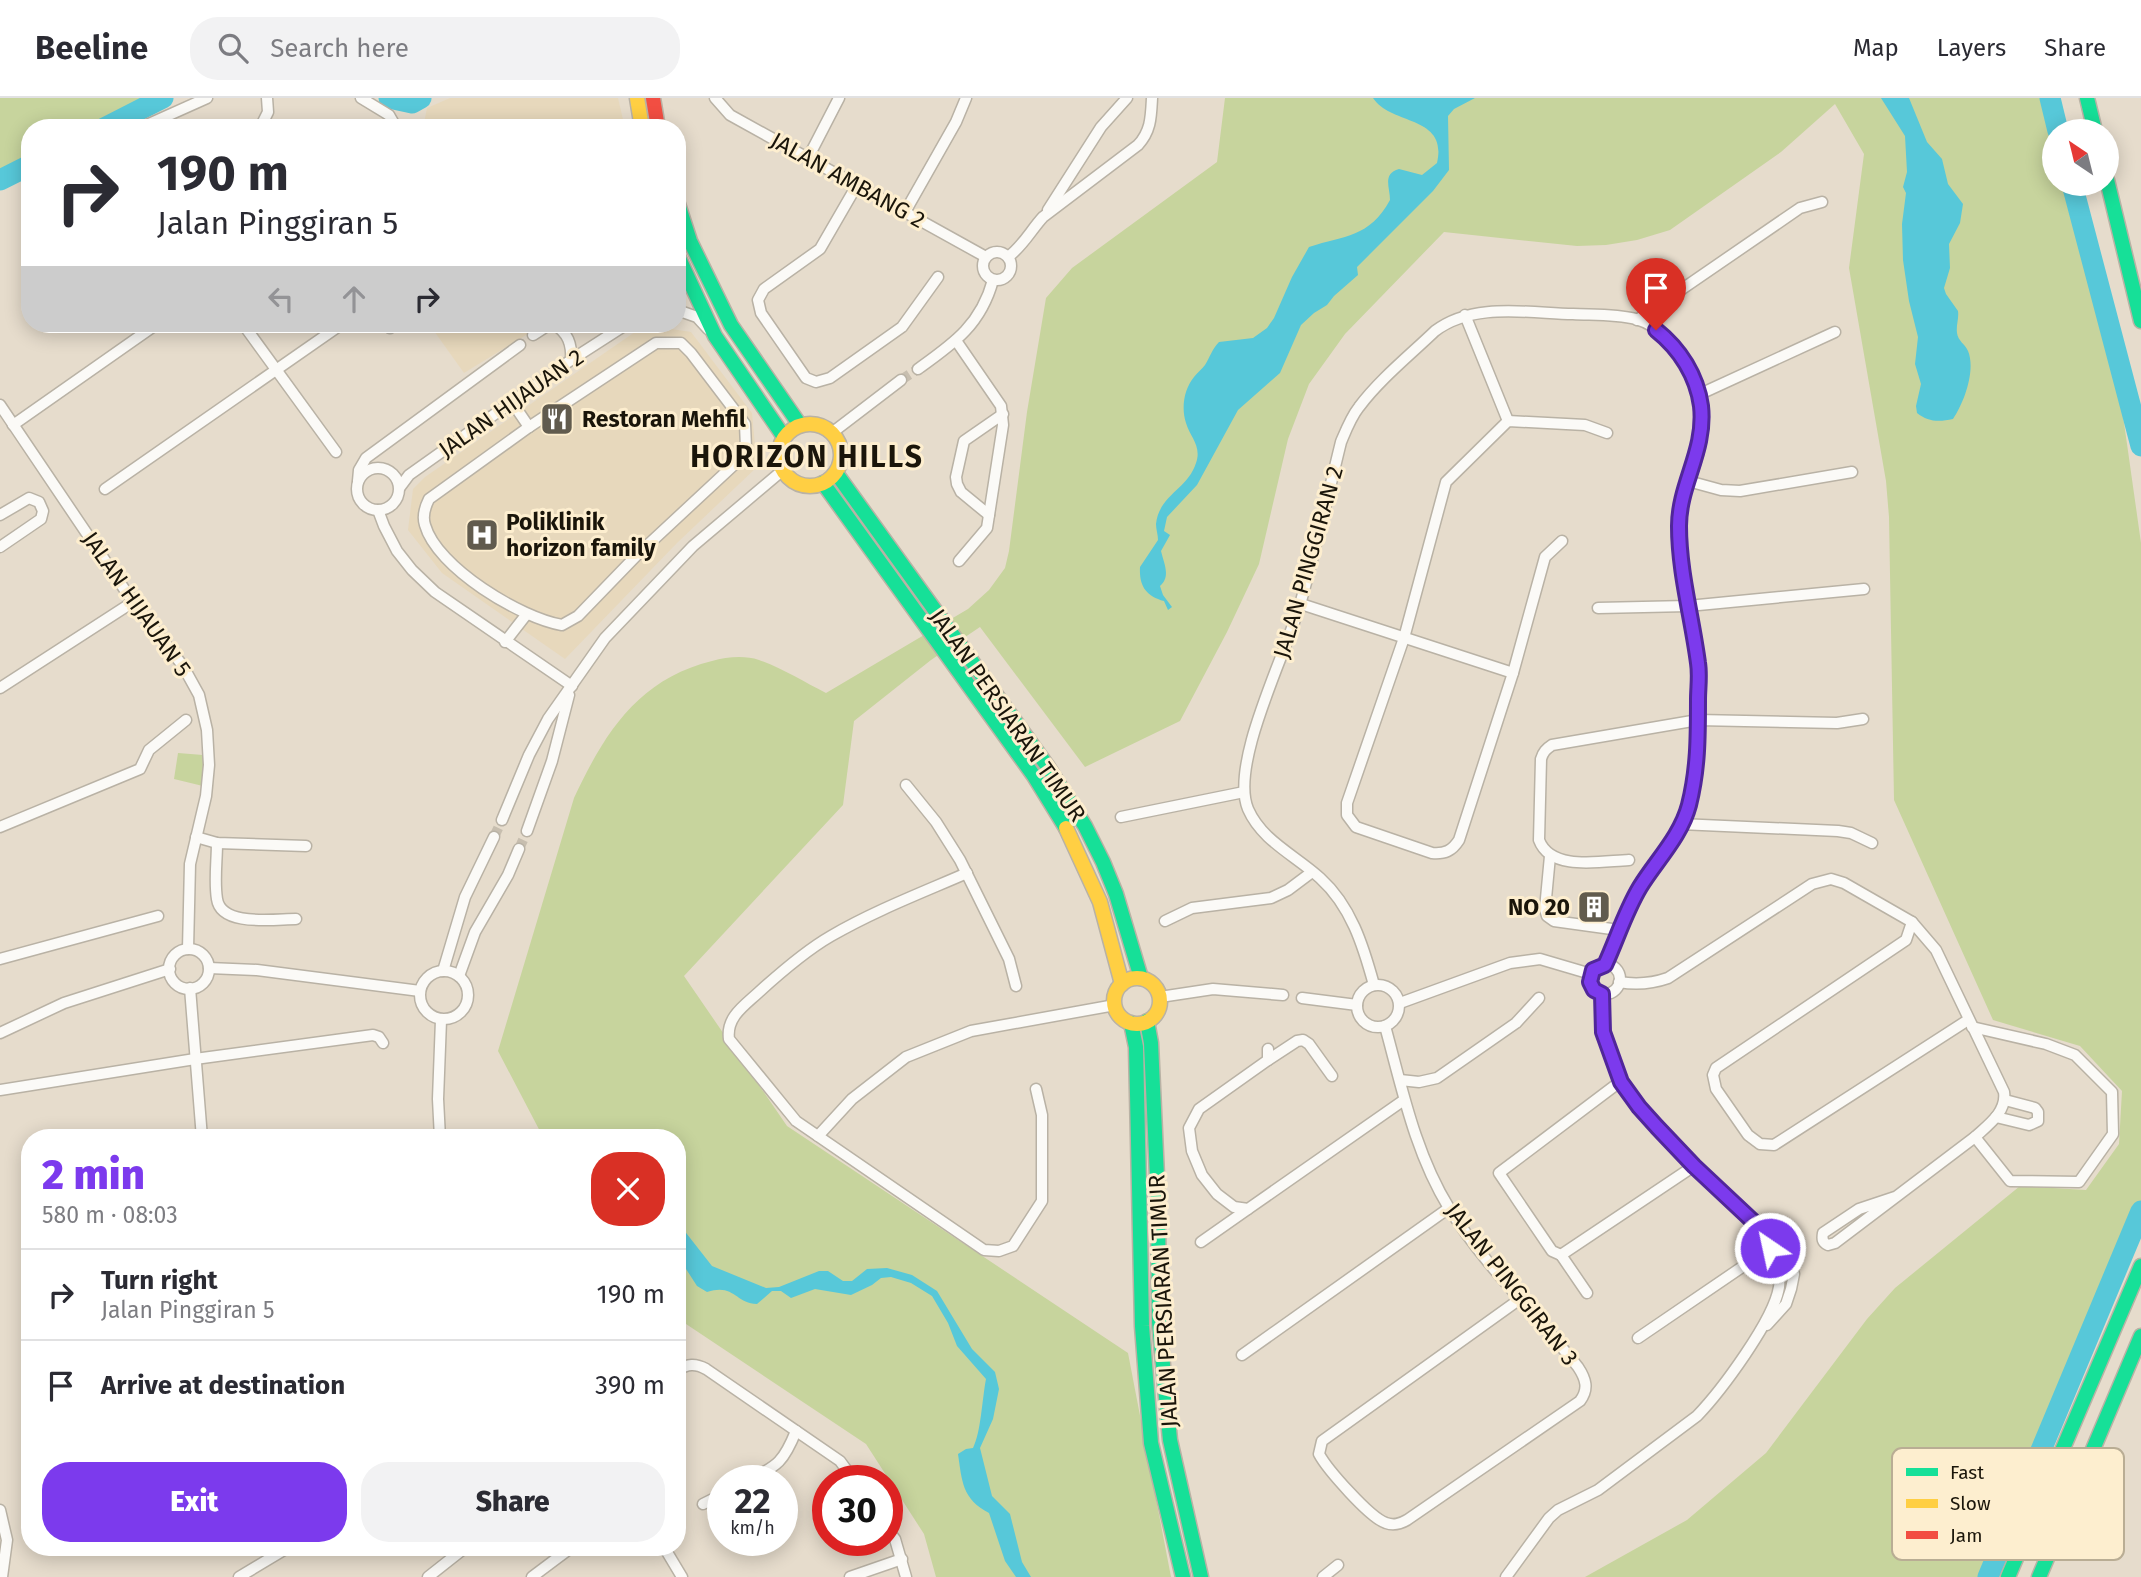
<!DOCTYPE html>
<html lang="en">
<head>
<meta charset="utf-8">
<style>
	body { margin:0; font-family:"Fira Sans",sans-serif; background:#f2f2f3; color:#2b2b33; height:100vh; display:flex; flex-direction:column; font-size:26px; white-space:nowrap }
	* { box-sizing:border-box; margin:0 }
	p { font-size:23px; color:#7c7c81 }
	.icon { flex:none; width:38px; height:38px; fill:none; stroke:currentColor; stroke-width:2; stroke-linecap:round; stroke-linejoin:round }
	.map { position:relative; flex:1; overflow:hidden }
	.sheet { position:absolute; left:21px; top:1031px; width:665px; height:427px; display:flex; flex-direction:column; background:#fff; border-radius:28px; box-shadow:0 4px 18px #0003 }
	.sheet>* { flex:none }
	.top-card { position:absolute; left:21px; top:21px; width:665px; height:214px; border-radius:28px; box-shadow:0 4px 18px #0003; background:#fff; color:#2b2b33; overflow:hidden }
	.needle { width:46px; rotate:325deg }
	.buttons { position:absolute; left:2042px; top:21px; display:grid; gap:14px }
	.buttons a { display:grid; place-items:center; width:77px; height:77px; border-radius:50%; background:#fff; box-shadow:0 4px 18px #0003; font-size:35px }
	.speed { position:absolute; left:707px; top:1367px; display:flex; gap:14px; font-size:35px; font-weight:700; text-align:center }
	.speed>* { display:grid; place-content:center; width:91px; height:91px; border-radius:50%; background:#fff; box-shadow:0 4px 18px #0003; line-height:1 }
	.speed small { font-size:18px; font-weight:400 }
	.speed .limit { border:10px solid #d22; background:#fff; color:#111 }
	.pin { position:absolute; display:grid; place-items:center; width:60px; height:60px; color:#fff; margin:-72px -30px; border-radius:50% 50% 50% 0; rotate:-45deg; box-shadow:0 0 7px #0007 }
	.pin .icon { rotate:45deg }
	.me { position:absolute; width:77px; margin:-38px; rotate:326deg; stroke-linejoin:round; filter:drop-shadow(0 0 5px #0008) }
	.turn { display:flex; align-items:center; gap:24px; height:147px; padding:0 21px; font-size:32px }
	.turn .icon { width:91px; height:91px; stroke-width:2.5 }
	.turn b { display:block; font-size:49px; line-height:60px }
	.lanes { display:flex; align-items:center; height:66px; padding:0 21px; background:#0003; justify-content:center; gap:35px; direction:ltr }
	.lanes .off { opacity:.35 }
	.round { display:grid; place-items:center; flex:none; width:74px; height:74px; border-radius:28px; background:#f2f2f3 }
	.headline { display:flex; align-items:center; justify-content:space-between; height:119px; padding:0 21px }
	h1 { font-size:42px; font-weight:800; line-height:52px; color:#7c3aed }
	.primary-button { display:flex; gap:14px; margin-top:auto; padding:14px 21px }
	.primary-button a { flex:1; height:80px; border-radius:28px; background:#7c3aed; color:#fff; font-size:28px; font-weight:800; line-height:80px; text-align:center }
	.primary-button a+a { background:#f2f2f3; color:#2b2b33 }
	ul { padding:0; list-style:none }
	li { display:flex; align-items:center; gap:21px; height:91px; padding:0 21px; border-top:2px solid #e1e1e2 }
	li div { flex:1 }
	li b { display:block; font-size:26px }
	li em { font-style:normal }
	header { display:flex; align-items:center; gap:42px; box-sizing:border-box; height:98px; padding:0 35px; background:#fff; border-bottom:2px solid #e1e1e2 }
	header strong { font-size:33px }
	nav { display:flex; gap:38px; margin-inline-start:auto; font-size:24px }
	.search { width:490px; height:63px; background:#f2f2f3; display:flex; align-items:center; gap:18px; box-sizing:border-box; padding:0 24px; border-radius:28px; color:#7c7c81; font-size:26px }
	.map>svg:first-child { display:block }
	.built { fill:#e7d8bc }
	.green { fill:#c7d49d }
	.water { fill:#57c8d9 }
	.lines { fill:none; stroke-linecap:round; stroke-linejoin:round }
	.river { stroke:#57c8d9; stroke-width:21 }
	.street-tunnel { stroke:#c7beaf; stroke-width:10; stroke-dasharray:10 5; stroke-linecap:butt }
	.street-casing { stroke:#b9b2a5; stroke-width:13 }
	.fast-casing { stroke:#b9b2a5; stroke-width:17 }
	.slow-casing { stroke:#b9b2a5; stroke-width:17 }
	.jam-casing { stroke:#b9b2a5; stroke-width:17 }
	.street { stroke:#fbfaf7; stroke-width:10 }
	.fast { stroke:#16e098; stroke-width:14 }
	.slow { stroke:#ffcf43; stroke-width:14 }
	.jam { stroke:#f24e42; stroke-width:14 }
	.route-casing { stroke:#51269a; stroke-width:18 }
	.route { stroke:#7c3aed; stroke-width:12 }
	.labels { text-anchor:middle; stroke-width:6; stroke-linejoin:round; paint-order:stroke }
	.street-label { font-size:23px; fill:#1a150a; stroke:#fdeecf }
	.poi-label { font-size:23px; font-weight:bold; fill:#1a150a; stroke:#fdeecf; text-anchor:start }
	.district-label { font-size:30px; font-weight:bold; letter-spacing:2px; fill:#1a150a; stroke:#fdeecf }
	.key { fill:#fdeecf; stroke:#b9ad94; stroke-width:2 }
	.key-label { font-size:19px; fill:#1a150a }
</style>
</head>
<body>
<header>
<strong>Beeline</strong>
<div class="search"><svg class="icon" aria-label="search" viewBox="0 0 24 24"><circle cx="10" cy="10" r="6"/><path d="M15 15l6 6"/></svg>Search here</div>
<nav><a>Map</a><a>Layers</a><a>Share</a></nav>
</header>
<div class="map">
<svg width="2141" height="1479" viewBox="0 0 2141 1479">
	<rect width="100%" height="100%" fill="#e6dccc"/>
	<g class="built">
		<path d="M450,0H618L625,30H423L427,10Z"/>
		<path d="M429,226H544L464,275Z"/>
		<path d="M645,227L691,234L752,315L757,369L677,445L565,561L442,475L408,432L413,391L425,379Z"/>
	</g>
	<g class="green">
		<path d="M0,0H163L104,30H30V67L0,82Z"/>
		<path d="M1225,0H2044L2054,35V86H2070L2114,254L2141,445V1105L1981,1479H1585L1687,1422L1766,1355L1867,1221L1895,1190L2020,1088L2086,1092L2119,1046L2122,993L2080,948L1993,922L1894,702L1889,419L1886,383L1849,170L1864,56L1835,6L1781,54L1670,132L1637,142L1606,147L1577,148L1444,134L1345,236L1309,286L1288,341L1259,466L1227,534L1180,623L1085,669L980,529L931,562L854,623L843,707L684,878L787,1028L1128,1255L1171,1479H936L924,1436L866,1346L677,1220V1040L543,1039L498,953L574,700C604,636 638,581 712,563C727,559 744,557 759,562C782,570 804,584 826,595L968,511L989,492L1005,470L1009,453L1027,314L1046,200L1072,170L1217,64Z"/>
		<path d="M178,655L203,657L207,689L174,681Z"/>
	</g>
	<g class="water">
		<path d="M1373,0H1475L1454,11L1448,18L1449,72L1433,93L1357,169L1358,177L1334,198L1327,207L1314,215L1301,227L1280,275L1238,312L1197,387L1167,419L1164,433L1170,437L1161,453C1164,466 1171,478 1160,488L1163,497L1172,509L1168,512L1164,503C1146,498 1139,488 1140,469L1158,442C1158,437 1156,431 1156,426C1159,397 1188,391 1196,365C1202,348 1190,339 1186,325C1181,310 1184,291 1194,279C1197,275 1202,271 1205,267C1210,259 1212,251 1219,244L1253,240L1267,230L1274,220L1292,179L1309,149C1345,137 1369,140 1390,102C1390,89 1382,76 1399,71L1422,77L1437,65C1448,17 1392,28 1373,0Z"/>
		<path d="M1881,0H1909L1927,44L1942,61L1948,86L1963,106L1960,125L1949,146L1950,170L1944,190L1946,196L1958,213C1959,221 1956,227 1957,235C1958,243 1965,246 1968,253C1976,272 1964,305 1953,321C1939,324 1928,324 1917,315L1916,308L1921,286L1915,266L1918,239L1909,203L1903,162L1902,126L1906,95L1903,89L1907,74L1905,38Z"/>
		<path d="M677,1113L682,1116L683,1131L712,1168L766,1190L779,1189L819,1173H828L843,1183H852L867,1171L887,1170L912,1177L937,1193L972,1251L995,1274L999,1291L993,1321L980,1350L992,1398L1010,1416L1022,1464L1031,1479H1016L1005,1463L989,1415C962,1401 962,1383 958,1356L966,1351L973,1350C981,1334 982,1302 986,1281L957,1248L948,1225L932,1198L911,1185L891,1179L881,1180L872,1187L851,1197L815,1191L791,1200L781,1193H772L757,1206C735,1205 734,1185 707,1194L697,1188L677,1157Z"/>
	</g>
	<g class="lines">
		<g class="river">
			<path d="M389,0L412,5L421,0"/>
			<path d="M2050,0L2058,33"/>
			<path d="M104,30L163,0"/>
			<path d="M0,82L30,67"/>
			<path d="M2072,86L2141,348"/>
			<path d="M1988,1479L2141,1113"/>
		</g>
		<g class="street-tunnel">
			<path d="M901,282L918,271"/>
			<path d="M494,739L502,722"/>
			<path d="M519,751L527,733"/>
		</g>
		<defs>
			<g id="street">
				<path d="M361,0L389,17L393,24L390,30"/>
				<path d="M715,0L730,17L986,159"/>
				<path d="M140,30L207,0"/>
				<path d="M260,30L268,14L267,0"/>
				<path d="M808,60L839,0"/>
				<path d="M857,87L820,151L764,191L758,202L761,215L806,280L816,284L830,280L902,229L938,179"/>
				<path d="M1048,112L1101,29L1127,0"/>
				<path d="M905,114L956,24L966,0"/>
				<circle cx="997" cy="168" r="14"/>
				<path d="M1008,159C1023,148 1031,132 1043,119L1138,47C1151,33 1151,19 1152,0"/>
				<path d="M677,212L697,219L708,231"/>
				<path d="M1465,217L1508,323"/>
				<path d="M1637,222L1800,110L1822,104"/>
				<path d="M243,226L336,354"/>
				<path d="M387,226L390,230"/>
				<path d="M554,226C568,235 572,246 571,262"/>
				<path d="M533,237L550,226"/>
				<path d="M957,244L1001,308L1003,327L987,430L959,463"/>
				<path d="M656,245H681L691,255L745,326L746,350L737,364L637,457L578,518L562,527C521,520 437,470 425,427C422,418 425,409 429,401L529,329Z"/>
				<path d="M918,271C953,246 981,227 993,182"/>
				<path d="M1698,297L1835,234"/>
				<path d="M512,304L529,329"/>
				<path d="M0,307L133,504L183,568L199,597L207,632L209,667L206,698L190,766L188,851"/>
				<path d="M13,327L157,226"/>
				<path d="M833,334L901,282"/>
				<circle cx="378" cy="391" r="21"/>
				<path d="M358,383L359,372L366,360L520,247"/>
				<path d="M1688,383L1721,392L1740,393L1852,374"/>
				<path d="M400,389L409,377L571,262L627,226"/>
				<path d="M105,391L342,226"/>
				<path d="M378,412L384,428L397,453L412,472L435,494L572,588"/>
				<path d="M0,417L29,400L39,404L43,413L41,421L0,449"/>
				<path d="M989,417L961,394L957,386L956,379L964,343L1003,316"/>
				<path d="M1562,443L1545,459L1513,575L1459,742C1452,753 1445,756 1432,755L1356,729L1347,717V705L1404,540L1446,384L1508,323L1585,327L1607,335"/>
				<path d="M1301,506L1513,575"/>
				<path d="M1598,510L1688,508L1864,491"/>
				<path d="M505,544L526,517"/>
				<path d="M0,590L133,504"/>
				<path d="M906,687L936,724L960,762L1009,861L1016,888"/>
				<path d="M1121,719L1244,694"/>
				<path d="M502,722L529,657L548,621L605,540L693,448L783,372"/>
				<path d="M1680,726L1838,733L1851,735L1872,745"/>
				<path d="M0,729L140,671L149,652L186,622"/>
				<path d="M527,733L552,663L569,597"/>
				<path d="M196,739L217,745L306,748"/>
				<path d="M217,745C217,763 214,783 217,801C221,829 274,821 296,821"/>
				<path d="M1550,758L1545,811L1547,818L1554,823L1619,832"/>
				<path d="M1629,762C1602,763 1551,774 1539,742L1541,661C1543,654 1546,651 1552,647L1698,622L1837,625L1863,621"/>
				<path d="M967,775C921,795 874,813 831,838C805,853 781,874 759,894C744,908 726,919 729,941L796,1023L984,1152L999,1153L1013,1148L1042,1103V1017L1036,991"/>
				<path d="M1165,823L1192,810L1271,800L1288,792L1312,774"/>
				<path d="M1912,824L1906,842L1716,970L1713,977L1716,991L1748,1037L1760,1046L1774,1047L1968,922"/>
				<circle cx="189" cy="871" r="20"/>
				<path d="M0,861L158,818"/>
				<circle cx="1605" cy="881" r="15"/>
				<path d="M209,870L257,872L420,893"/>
				<circle cx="444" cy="897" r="24"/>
				<path d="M443,873L465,799L494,739"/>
				<path d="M459,878L475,834L508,777L519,751"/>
				<path d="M1619,884C1637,887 1651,886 1668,880L1812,786L1831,781L1844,785L1912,824L1936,852L2004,994C2007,1014 1988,1027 1975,1039L1835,1145L1828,1147C1822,1144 1822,1141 1823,1135L1859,1111L1895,1099"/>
				<circle cx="1378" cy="908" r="21"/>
				<path d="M1374,887C1363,847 1351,808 1320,780C1295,757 1262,743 1248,711C1229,665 1288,552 1301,503C1316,450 1328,397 1341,344C1346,332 1351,319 1359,309C1380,281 1410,257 1435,233C1473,204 1528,215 1573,216C1594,217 1616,216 1636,221C1686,236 1709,302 1700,348C1695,374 1680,398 1679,425C1677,471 1693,520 1698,566C1701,590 1698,616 1697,640C1696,664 1696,690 1687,713C1675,741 1655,764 1640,790C1625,814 1618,841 1605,867"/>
				<path d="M190,890L202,1040"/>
				<path d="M1603,896V934L1621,983L1639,1009L1694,1068L1757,1128L1780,1145L1789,1158L1794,1176L1791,1191L1786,1206L1767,1227"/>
				<path d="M1160,899L1213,891L1283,897"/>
				<path d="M1302,900L1357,907"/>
				<path d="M1400,905L1510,865L1540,861L1591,876"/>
				<path d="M1385,928C1402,990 1415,1055 1449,1110C1485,1168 1536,1216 1578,1269C1586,1281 1589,1291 1580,1303L1407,1422C1400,1426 1394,1428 1386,1425C1370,1420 1327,1371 1319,1356L1322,1343L1520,1201"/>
				<path d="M1972,929L2046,946L2075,957L2112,994L2113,1036L2079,1084L2010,1083L1975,1039"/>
				<path d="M0,935L64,905L170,871"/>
				<path d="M1268,951V962L1199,1011L1189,1030L1192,1053L1202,1077L1217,1096L1234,1109L1248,1111L1404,1002"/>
				<path d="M1268,962L1297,943L1303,942L1309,946L1332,978"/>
				<path d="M1400,982L1419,984L1437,980L1516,925L1539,900"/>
				<path d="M0,992L195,961L373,937L379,939L383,945"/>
				<path d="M1996,1019L2029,1027L2038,1023V1014L2035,1010L2005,1002"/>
				<path d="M818,1038L852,1001L906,959L971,933L1115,907"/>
				<path d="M440,1040L438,1001L441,922"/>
				<path d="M1201,1144L1248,1111"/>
				<path d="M1561,1157L1552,1153L1499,1075L1621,983"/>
				<path d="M1561,1157L1694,1068"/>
				<path d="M1561,1157L1587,1195"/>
				<path d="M1638,1240L1770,1150"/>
				<path d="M1242,1257L1449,1110"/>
				<path d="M677,1272C688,1266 695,1265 706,1271L840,1363L854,1382"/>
				<path d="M749,1382C778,1368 784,1363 796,1333"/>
				<path d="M703,1406L723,1396"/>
				<path d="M0,1412L7,1442L2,1479"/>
				<path d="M887,1431L895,1441L906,1479"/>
				<path d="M664,1449L682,1479"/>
				<path d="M239,1479L289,1449"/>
				<path d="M428,1479L466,1449"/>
				<path d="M532,1479L572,1449"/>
				<path d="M850,1479L902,1461"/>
				<path d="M1323,1479L1338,1467"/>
				<path d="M1506,1479L1549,1420L1558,1412L1598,1392L1697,1318C1721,1293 1774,1222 1779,1189C1782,1167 1768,1145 1757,1128"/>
			</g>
			<g id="fast">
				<path d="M2087,0L2095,33"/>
				<path d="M2107,82L2141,223"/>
				<path d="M677,103L690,143L731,227L800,327"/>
				<path d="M677,156L715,238L784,339"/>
				<path d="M836,375L1048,669L1085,728L1103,764L1116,796L1141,880"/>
				<path d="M823,385L1034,678L1066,730"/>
				<path d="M1147,923L1151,945L1158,1101L1159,1224L1170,1342L1201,1479"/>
				<path d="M1131,925L1136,949L1142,1228L1151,1345L1183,1479"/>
				<path d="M2008,1479L2141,1168"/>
				<path d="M2039,1479L2141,1238"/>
			</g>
			<g id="slow">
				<path d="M637,0L642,30"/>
				<circle cx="810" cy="357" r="31"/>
				<path d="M1066,730L1100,804L1122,886"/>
				<circle cx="1137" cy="903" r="23"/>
			</g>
			<path id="jam" d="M653,0L658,30"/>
		</defs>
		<use href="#street" class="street-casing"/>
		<use href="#fast" class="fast-casing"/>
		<use href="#slow" class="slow-casing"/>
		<use href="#jam" class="jam-casing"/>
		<use href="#street" class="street"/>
		<use href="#fast" class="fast"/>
		<use href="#slow" class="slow"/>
		<use href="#jam" class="jam"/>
	</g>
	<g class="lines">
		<defs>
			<path id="route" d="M1656,232C1680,251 1697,278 1701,308C1706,353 1679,386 1679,428C1679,474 1692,519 1698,565C1700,577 1698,590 1698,602C1698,639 1698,671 1689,707C1681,738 1656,763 1640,789C1625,814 1617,841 1605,867L1593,872L1590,884L1594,892L1602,896L1603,934L1621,984L1639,1009L1657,1029L1694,1068L1758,1128L1770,1150"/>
		</defs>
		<use href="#route" class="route-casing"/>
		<use href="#route" class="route"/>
	</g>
	<defs>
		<symbol id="restaurant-square" viewBox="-11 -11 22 22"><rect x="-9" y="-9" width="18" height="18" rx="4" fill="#615b4e" stroke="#fdeecf"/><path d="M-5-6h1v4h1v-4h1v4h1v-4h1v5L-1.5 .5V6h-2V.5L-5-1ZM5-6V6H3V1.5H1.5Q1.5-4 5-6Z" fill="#fff"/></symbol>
		<symbol id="hospital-square" viewBox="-11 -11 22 22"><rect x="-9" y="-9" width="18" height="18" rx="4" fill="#615b4e" stroke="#fdeecf"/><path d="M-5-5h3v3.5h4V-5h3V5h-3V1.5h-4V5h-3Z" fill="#fff"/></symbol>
		<symbol id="building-square" viewBox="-11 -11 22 22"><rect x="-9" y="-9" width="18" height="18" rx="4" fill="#615b4e" stroke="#fdeecf"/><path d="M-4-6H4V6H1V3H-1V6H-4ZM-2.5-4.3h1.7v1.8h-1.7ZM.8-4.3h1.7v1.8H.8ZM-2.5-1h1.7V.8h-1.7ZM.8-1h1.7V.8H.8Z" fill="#fff"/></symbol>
	</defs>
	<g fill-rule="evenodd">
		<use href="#restaurant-square" x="538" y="302" width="38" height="38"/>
		<use href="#hospital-square" x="463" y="418" width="38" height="38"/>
		<use href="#building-square" x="1575" y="790" width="38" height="38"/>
	</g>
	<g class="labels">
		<g class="street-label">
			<text transform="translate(848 82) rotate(29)" y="8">JALAN AMBANG 2</text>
			<text transform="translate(511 305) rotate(-35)" y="8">JALAN HIJAUAN 2</text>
			<text transform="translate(1308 464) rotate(-74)" y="8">JALAN PINGGIRAN 2</text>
			<text transform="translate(137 506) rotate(55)" y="8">JALAN HIJAUAN 5</text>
			<text transform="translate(1008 617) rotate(55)" y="8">JALAN PERSIARAN TIMUR</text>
			<text transform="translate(1512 1186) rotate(52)" y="8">JALAN PINGGIRAN 3</text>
			<text transform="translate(1163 1203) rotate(-93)" y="8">JALAN PERSIARAN TIMUR</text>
		</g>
		<g class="poi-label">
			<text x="582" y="329">Restoran Mehfil</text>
			<text x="506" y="432">Poliklinik<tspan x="506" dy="26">horizon family</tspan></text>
			<text x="1570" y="817" text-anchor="end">NO 20</text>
		</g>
		<g class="district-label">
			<text x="807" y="369">HORIZON HILLS</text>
		</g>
	</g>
	<rect x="1892" y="1350" width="232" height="112" rx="10" class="key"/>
	<rect x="1906" y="1370" width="32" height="8" fill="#16e098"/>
	<rect x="1906" y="1401" width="32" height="9" fill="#ffcf43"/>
	<rect x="1906" y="1433" width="32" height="8" fill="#f24e42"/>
	<g class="key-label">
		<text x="1950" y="1381">Fast</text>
		<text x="1950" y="1412">Slow</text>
		<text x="1950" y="1444">Jam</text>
	</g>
</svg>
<div class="buttons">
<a><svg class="needle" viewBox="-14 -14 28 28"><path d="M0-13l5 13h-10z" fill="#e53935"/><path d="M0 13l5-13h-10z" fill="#7c7c81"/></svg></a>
</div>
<div class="speed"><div>22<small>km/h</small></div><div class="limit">30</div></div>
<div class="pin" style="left:1656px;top:232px;background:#d93025"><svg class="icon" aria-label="arrive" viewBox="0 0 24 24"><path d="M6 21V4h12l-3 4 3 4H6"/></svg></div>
<svg class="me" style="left:1770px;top:1150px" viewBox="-20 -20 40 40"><circle r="17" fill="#7c3aed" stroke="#fff" stroke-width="3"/><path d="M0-11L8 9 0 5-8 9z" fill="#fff"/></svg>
<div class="top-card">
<div class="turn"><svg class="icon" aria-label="right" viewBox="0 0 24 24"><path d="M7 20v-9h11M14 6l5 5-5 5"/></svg><div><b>190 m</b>Jalan Pinggiran 5</div></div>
<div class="lanes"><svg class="icon off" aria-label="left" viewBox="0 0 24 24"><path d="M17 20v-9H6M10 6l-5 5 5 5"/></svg><svg class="icon off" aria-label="ahead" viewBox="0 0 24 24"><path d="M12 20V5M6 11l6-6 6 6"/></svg><svg class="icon" aria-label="right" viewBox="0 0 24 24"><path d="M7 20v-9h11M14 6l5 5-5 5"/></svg></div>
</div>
<section class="sheet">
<div class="headline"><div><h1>2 min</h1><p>580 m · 08:03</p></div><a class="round" style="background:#d93025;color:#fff"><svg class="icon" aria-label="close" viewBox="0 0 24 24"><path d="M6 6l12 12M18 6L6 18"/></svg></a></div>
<ul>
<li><svg class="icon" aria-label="right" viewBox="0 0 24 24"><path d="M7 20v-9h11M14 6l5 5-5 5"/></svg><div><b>Turn right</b><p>Jalan Pinggiran 5</p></div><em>190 m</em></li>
<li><svg class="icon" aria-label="arrive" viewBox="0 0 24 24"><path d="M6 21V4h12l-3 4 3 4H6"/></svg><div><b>Arrive at destination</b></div><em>390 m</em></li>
</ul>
<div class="primary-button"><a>Exit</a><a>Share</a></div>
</section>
</div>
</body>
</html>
